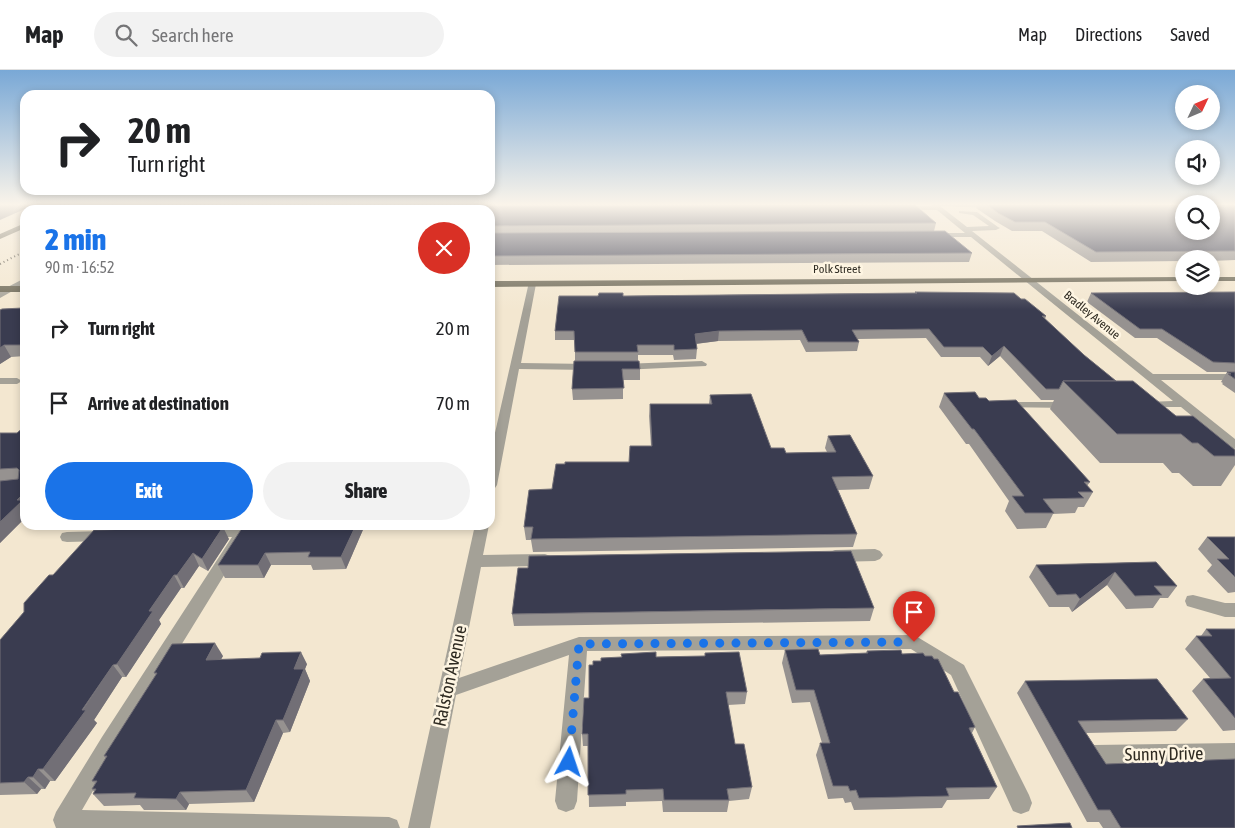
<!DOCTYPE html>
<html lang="en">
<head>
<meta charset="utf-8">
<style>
	body { margin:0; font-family:"Asap Condensed",sans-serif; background:#f2f2f2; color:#202124; height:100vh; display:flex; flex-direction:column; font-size:19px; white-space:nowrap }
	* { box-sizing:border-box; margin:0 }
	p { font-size:16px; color:#757577 }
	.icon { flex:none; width:28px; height:28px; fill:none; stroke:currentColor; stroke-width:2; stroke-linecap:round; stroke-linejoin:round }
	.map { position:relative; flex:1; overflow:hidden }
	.details { position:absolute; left:20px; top:135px; width:475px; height:325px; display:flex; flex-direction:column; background:#fff; border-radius:15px; box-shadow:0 2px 8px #0003 }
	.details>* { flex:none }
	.banner { position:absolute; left:20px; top:20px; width:475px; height:105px; border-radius:15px; box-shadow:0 2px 8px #0003; background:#fff; color:#202124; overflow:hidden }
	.needle { width:32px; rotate:46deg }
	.buttons { position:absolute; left:1175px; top:15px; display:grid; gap:10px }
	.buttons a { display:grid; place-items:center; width:45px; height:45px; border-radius:50%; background:#fff; box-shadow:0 2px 8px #0003; font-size:25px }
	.pin { position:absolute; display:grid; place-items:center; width:42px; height:42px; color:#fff; margin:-51px -21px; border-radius:50% 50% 50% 0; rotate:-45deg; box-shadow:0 0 5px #0007 }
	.pin .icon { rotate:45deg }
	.me { position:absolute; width:55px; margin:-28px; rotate:5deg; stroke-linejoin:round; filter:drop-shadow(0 0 4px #0008) }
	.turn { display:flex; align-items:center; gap:18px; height:105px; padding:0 25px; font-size:22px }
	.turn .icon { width:65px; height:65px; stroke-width:2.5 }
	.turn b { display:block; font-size:35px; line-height:42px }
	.round { display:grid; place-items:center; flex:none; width:52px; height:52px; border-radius:26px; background:#f2f2f2 }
	.head { display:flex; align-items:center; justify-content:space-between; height:85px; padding:0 25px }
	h1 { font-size:30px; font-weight:800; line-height:38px; color:#1a73e8 }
	.primary-button { display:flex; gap:10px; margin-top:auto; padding:10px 25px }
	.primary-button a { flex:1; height:58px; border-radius:30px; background:#1a73e8; color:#fff; font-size:20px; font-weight:800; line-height:58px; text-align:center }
	.primary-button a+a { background:#f2f2f2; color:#202124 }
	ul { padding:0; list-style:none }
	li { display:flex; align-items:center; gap:15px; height:75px; padding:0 25px }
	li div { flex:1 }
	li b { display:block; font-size:19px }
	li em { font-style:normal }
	header { display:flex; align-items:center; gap:30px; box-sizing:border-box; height:70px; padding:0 25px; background:#fff; border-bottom:1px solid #e0e0e0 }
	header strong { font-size:24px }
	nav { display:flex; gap:28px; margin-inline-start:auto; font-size:18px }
	.search { width:350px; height:45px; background:#f2f2f2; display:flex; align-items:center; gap:12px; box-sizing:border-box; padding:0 18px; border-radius:28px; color:#757577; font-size:19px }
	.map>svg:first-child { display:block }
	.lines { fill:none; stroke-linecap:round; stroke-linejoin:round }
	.minor { fill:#a4a197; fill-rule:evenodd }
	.major { fill:#6b6654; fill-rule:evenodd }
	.rail { stroke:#585246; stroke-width:2; stroke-dasharray:1 3; stroke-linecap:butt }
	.wall { fill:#969290 }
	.shaded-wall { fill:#726f76 }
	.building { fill:#3a3c50; stroke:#726f76 }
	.route { stroke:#1a73e8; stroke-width:9; stroke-dasharray:0 16.2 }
	.labels { text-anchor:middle; stroke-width:5; stroke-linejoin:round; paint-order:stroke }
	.far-street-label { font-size:12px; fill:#2f2b22; stroke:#fef5e2 }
	.near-street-label { font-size:18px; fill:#2f2b22; stroke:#fef5e2 }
</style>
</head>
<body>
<header>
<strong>Map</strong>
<div class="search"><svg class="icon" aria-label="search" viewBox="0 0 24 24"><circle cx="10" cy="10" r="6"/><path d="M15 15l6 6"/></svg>Search here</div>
<nav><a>Map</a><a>Directions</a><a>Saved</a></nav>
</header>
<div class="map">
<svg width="1235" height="758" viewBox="0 0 1235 758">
	<rect width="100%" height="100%" fill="#f3e7d0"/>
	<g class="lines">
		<g class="minor">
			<path d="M156,134H164L156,140H148Z"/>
			<path d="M931,134L996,135V137L994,138L940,136L967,157L989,156L973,145L959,143V141L977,142L998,157L1000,158L996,160L972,161L1153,304H1235V310H1161L1235,369V379L1231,378L1181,337H1142L1140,335L1142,333L1146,332L1173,331L971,167H932V163H965L937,140H902L899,138L902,136H932Z"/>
			<path d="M25,208V214L0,228V221Z"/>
			<path d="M529,212L536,214L521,293L590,294L595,297L590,300L519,299L497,415L495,418L490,419V385Z"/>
			<path d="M702,291L707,294L706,296L622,300L617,297L622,294Z"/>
			<path d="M0,308H17L22,311L17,314H0Z"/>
			<path d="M1004,332H1069L1075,335L1069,338L1000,337L998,335L1000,333Z"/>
			<path d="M241,455H255L116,681L82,740L389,747L397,750L400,758H56L53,750L56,742L102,667L232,467H204L202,463L204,459L239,457Z"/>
			<path d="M475,455H489L483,485L545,484L550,486L553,490L550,494L545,496L481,497L459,608L579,567L914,565L964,595L1029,725L1032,733L1029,741L1021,744L1013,741L951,605L911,579L587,581L577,731L574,739L566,742L558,739L555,731L569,585L456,625L430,758H408Z"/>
			<path d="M104,461L109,462L111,466L109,470L104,471L67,472L62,471L60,467L62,463L67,462Z"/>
			<path d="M875,479L880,481L883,485L880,489L875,491L835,492L830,490L827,486L830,482L835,480Z"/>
			<path d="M1193,525L1225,533H1235V547H1225L1187,536L1185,531L1187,526Z"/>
			<path d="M1235,673V693L1094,695L1087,692L1084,685L1087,678L1094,675Z"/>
		</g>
		<g class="major">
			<path d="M62,134H70L60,140H52Z"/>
			<path d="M25,153V158L0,169V164Z"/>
			<path d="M1184,207V211L490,217V211Z"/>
			<rect x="1211" y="207" width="24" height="4"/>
			<rect x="0" y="216" width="25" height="6"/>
		</g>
		<g class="rail">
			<path d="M102,140L113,134"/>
			<path d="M0,194L25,181"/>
		</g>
	</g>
	<g class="wall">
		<path d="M169,134H904L936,153L934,161L972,183L969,192L490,195V140Z"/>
		<path d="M978,134H1235V190L1211,191V189H1184V191L1091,192L1042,161H1012L995,151L976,138Z"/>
		<path d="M915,222L1021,229L1046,246L1045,249L1084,285L1116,311L1235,380V395L1221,416H1193L1179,403H1172L1163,393H1100L1050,339L1054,330H1041L1000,286L988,296L980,287H941L926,268L858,269L859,272L857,281L806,282L800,270L718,271L696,274L697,279L696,289L674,290L673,285H638V291L640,299V310H623V329L573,330L572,319L575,291V270H555V261L623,226L915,223Z"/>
		<path d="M1235,222V323L1222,314L1223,313L1221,312L1227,302H1207L1157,268H1135L1087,232L1091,223Z"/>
		<path d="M25,237V286L11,287L0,294V240L23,238Z"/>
		<path d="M944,323L979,328L989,331L1090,412L1087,416L1093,422L1084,437H1078L1075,443L1053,444L1046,458L1017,459L1005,441L1009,431L969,374H966L939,337Z"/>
		<path d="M710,325L771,378L786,383L827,382L825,378L828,366L873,406L869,419L838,420L857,464L853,477L533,482L531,470H526L524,457L629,392L651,376L649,346L650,334H709Z"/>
		<path d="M0,363H17L25,448L0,473Z"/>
		<path d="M73,455H213L113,459L111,455L73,456Z"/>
		<path d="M244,455H365L346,499L313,500L311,495H271L264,508H225L218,495Z"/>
		<path d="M1207,467H1235V522L1228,523L1207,501L1212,495L1198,479Z"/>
		<path d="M229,469L208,501L199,496L184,518H181L159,550L161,554L126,607H122L94,650L97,653L55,711H50L45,719H41L37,724L0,725V570L24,542L53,505Z"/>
		<path d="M1156,492L1177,516L1168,528H1160L1153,538L1126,539L1107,515L1072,542L1069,537H1049L1029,507L1036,495Z"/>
		<path d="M874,538L870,551L809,552L514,556L512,544Z"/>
		<path d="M1206,559H1235V660L1223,661L1192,621L1203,609L1210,608L1185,579L1196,566H1201Z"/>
		<path d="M785,580L820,585L866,583L867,581L925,586L934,589L975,657L972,663L997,717L989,729L947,730L942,738L854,740L851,732L845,733L843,728L828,729L816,685L820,673H822L810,632L792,633L782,593Z"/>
		<path d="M705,583L747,622L745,634L728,635L735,674L752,717L749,729L729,731L727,742H663L662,731L626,732V736L589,737L588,676H583L582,664L589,628L593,595L601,591L621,587H656L705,586Z"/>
		<path d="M223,586L221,589L307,594L305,599L310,611L290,662L283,663L254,732L189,734L186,740H144L140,735L104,736L93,724L94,722L92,719L95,714L92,711L106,689L104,686L156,605L154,603Z"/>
		<path d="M1025,611L1188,649L1176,661L1086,663L1106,694L1235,758H1103L1099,752H1087L1017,623Z"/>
	</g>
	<g class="shaded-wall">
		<path d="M0,134H36L0,150Z"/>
		<path d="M491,223L492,232L490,241V227Z"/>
		<path d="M719,261L718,271L694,274L695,264Z"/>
		<path d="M4,275L11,287L0,294V278Z"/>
		<path d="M1004,276L1000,286L988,296L992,286Z"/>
		<path d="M25,422V448L0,473V452L17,430Z"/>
		<path d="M356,455H365L346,499L341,487Z"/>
		<path d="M223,457L229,469L208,501L202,489Z"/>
		<path d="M193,483L199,496L184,518L177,505Z"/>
		<path d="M265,483L271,495L264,508L258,495Z"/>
		<path d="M1115,502L1107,515L1072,542L1080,529Z"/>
		<path d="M174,505L181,518L159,550L161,554L126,607L117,594L149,541Z"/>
		<path d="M215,573L223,586L214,602L206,590Z"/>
		<path d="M301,582L307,594L305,599L310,611L290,662L283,650L294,599Z"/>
		<path d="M113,595L122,607L94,650L97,653L55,711L43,699Z"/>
		<path d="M276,650L283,663L254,732L246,720Z"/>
		<path d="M38,699L50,711L45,719L33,707Z"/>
		<path d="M28,707L41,719L37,724L24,712Z"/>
		<path d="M180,722L189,734L186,740L176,729Z"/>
	</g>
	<g class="building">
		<path d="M169,134H487L489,136L914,134L936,153L490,156V140H160Z"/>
		<path d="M986,134H1184V161H1211V134H1235V181L1096,182L1045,152H1015L998,143Z"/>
		<path d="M945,161L972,183L490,186V163Z"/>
		<path d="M915,222L1014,223L1021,229H1025L1046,246H1042L1084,285L1116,311H1063L1059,319H1046L1004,276L992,286L983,277H944L929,259L852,260L859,272H808L802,260L719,261L695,264L697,279L674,280V275H637L638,282H575L574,261H555L559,226H598L599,223H623V226H626L917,223Z"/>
		<path d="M1235,222V293L1213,292L1162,259H1140L1091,223Z"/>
		<path d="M25,237V275H4L0,278V240L2,239L23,238Z"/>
		<path d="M574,291H639L640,299H622L624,318L572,319Z"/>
		<path d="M1227,302H1235V309L1228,304H1231Z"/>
		<path d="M1063,311H1133L1176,346H1193L1235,380V386H1214L1198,373H1192L1181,364H1117Z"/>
		<path d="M975,322L979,328H986L989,331L1016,330L1090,412H1084L1093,422H1078L1084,428L1043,429L1054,443H1025L1012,426H1024L974,359H972L944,323Z"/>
		<path d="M751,324L771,378H784L786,383L836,382L828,366L850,365L873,406L832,407L857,464L531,469L533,457H524L529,420L552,419L556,394H565V392H629L630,376H652L650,334H712L710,325Z"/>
		<path d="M25,356V422L17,430H23L0,452V411L18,409L19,400L17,398L0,399V363H17Z"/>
		<path d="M244,455H356L341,487H308L310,482L265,483L258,495H218Z"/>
		<path d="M223,457L202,489L193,483L177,505H174L149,541H153L117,594L113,595L82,640H86L43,699H38L33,707H28L24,712L0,713V570L24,542V533L49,505H53L94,460Z"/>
		<path d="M1207,467H1235V507L1217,489H1229Z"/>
		<path d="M851,481L874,538L512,544L518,498H528L529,486Z"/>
		<path d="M1156,492L1177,516H1154L1162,525L1135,526L1115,502L1080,529L1076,524L1057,525L1036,495Z"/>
		<path d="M1206,559H1235V648L1203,609L1231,608L1196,566H1212Z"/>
		<path d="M215,573L206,590L260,588L262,583L301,582L294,599H304L283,650H276L246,720L180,722L176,729L134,728L136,723L93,724L96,719H92L97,711H92L107,686H104L157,603H154L172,574Z"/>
		<path d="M818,579L820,585L868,583L867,581L901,580L902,584L923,583L925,586H932L934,589H938L954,622H958L975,657L969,658L997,717L946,718L949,726L859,728L856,720L850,721L848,716H833L820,673H830L814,620H796L785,580Z"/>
		<path d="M656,582V587L705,586V583L739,582L747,622H726L735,674H744L752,717L727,719L729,730H664L663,719L626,720V724L588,725V664H582L584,628H589V595H593V591H601V588L622,587L621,584Z"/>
		<path d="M1157,609L1188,649L1078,651L1106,694L1235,689V758H1121L1110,740H1098L1025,611Z"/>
		<path d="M1070,753L1072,758H1018L1017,756Z"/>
	</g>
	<linearGradient id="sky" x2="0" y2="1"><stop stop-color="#79a8d6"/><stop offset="0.56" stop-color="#faf4ea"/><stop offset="1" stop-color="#faf4ea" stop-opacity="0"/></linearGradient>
	<rect width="1235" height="240" fill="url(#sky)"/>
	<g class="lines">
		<path class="route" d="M569,692L579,574L914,572"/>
	</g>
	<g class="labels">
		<g class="far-street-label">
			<text x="837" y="203">Polk Street</text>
			<text transform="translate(1092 245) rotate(39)" y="4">Bradley Avenue</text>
		</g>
		<g class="near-street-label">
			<text transform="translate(450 606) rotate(-78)" y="6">Ralston Avenue</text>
			<text transform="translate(1164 684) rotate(-1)" y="6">Sunny Drive</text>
		</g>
	</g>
</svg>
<div class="buttons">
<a><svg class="needle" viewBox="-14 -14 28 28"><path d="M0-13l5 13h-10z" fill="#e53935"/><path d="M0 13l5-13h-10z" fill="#757577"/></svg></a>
<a><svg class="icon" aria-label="sound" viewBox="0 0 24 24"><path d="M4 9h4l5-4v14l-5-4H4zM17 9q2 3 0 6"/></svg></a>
<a><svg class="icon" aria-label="search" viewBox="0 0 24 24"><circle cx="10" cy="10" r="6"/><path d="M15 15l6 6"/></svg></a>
<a><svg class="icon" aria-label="layers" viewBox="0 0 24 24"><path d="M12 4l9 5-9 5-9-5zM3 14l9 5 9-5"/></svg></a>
</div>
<div class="pin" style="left:914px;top:572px;background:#d93025"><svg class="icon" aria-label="arrive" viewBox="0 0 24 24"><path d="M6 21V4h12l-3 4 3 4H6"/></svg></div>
<svg class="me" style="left:569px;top:692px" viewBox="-20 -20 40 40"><path d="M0-17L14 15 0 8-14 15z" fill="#1a73e8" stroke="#fff" stroke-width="4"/></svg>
<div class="banner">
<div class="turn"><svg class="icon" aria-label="right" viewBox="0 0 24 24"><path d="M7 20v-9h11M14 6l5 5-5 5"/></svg><div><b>20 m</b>Turn right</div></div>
</div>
<section class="details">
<div class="head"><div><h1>2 min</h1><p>90 m · 16:52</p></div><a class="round" style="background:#d93025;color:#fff"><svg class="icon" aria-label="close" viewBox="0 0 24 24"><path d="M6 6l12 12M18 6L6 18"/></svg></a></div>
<ul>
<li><svg class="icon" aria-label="right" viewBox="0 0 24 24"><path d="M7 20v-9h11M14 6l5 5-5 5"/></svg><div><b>Turn right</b></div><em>20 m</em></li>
<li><svg class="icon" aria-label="arrive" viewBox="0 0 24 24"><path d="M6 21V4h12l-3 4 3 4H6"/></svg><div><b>Arrive at destination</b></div><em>70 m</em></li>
</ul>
<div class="primary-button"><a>Exit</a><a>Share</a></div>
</section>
</div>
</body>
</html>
